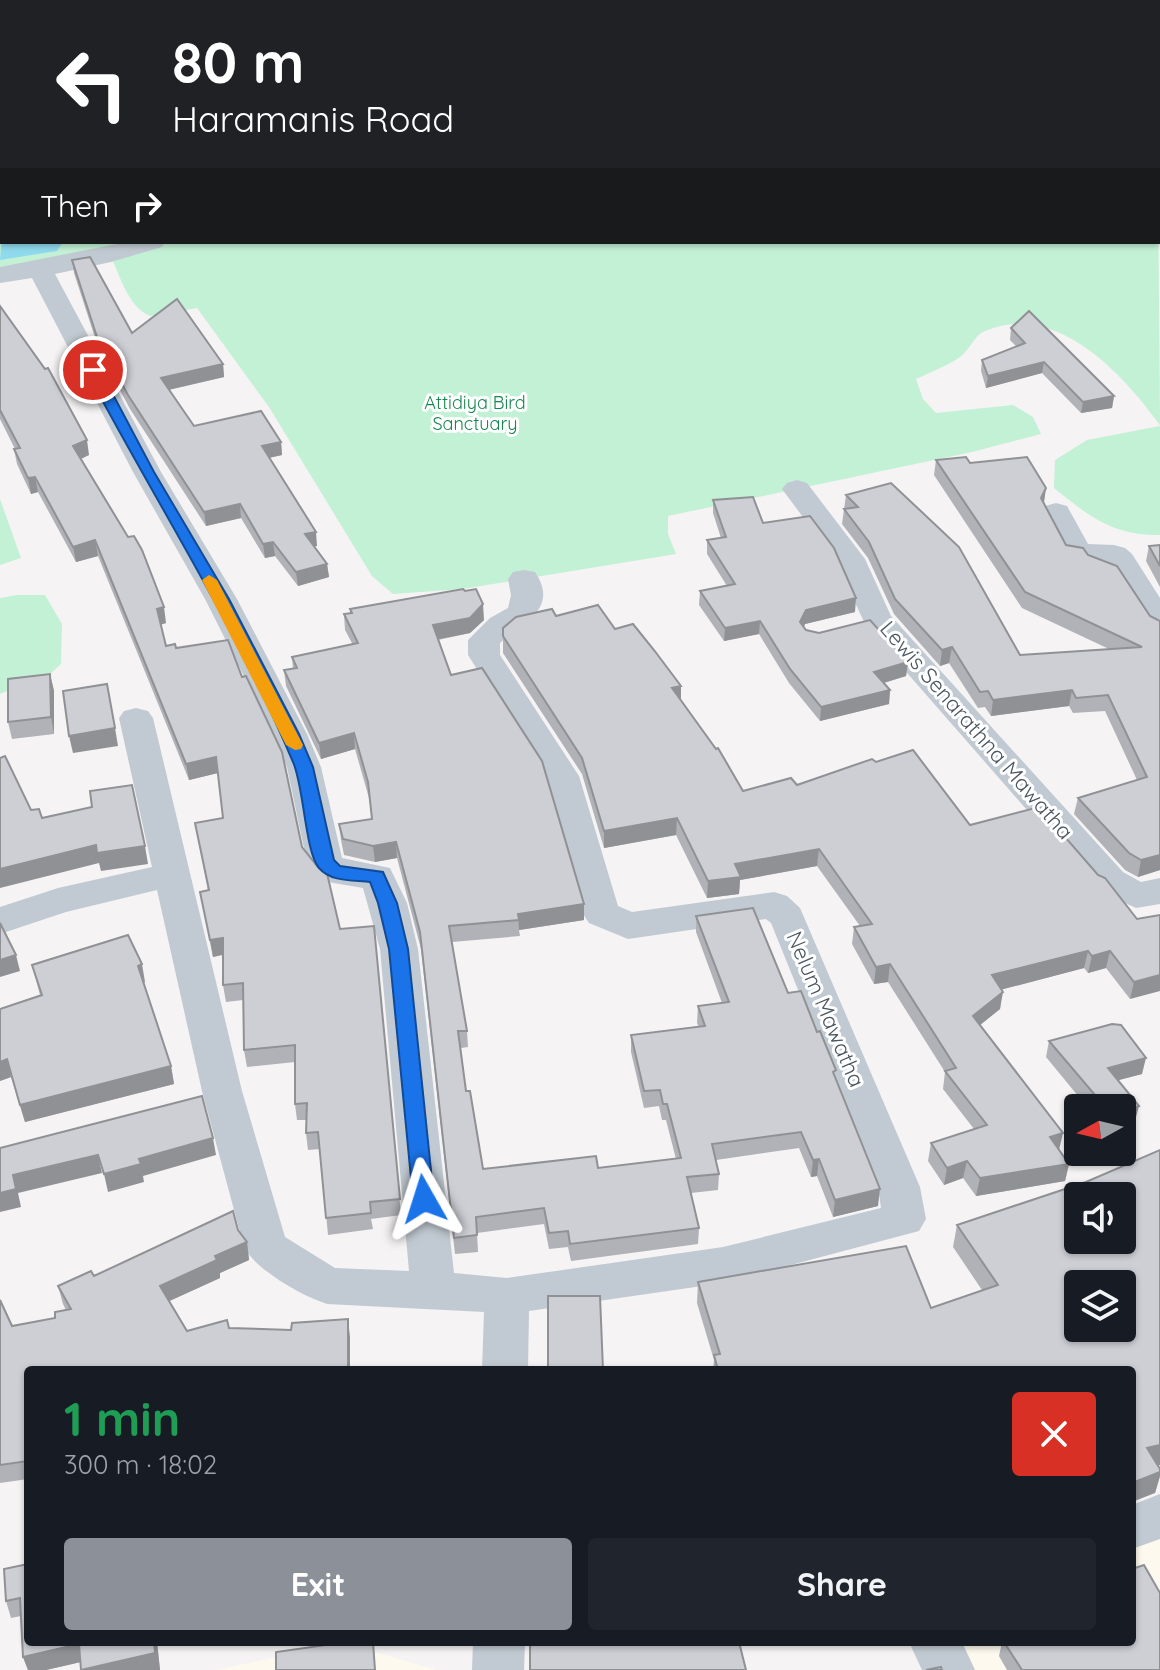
<!DOCTYPE html>
<html lang="en">
<head>
<meta charset="utf-8">
<style>
	body { margin:0; font-family:Quicksand,sans-serif; background:#20242c; color:#f1f3f6; height:100vh; display:flex; flex-direction:column; font-size:30px; white-space:nowrap }
	* { box-sizing:border-box; margin:0 }
	p { font-size:26px; color:#9ea1a6 }
	.icon { flex:none; width:44px; height:44px; fill:none; stroke:currentColor; stroke-width:2; stroke-linecap:round; stroke-linejoin:round }
	.map { position:relative; flex:1; overflow:hidden }
	.side { position:absolute; left:24px; top:1366px; width:1112px; height:280px; display:flex; flex-direction:column; background:#171b24; border-radius:8px; box-shadow:0 2px 6px #0004 }
	.side>* { flex:none }
	.banner { position:absolute; left:0px; top:0px; width:1160px; height:244px; box-shadow:0 2px 6px #0004; background:#202124; color:#fff; overflow:hidden }
	.needle { width:52px; rotate:262deg }
	.tools { position:absolute; left:1064px; top:1094px; display:grid; gap:16px }
	.tools a { display:grid; place-items:center; width:72px; height:72px; border-radius:8px; background:#171b24; box-shadow:0 2px 6px #0004; font-size:40px }
	.pin { position:absolute; display:grid; place-items:center; width:68px; height:68px; color:#fff; margin:-34px; border:4px solid #fff; border-radius:50%; box-shadow:0 2px 8px #0007 }
	.me { position:absolute; width:88px; margin:-44px; rotate:354deg; stroke-linejoin:round; filter:drop-shadow(0 0 6px #0008) }
	.turn { display:flex; align-items:center; gap:28px; height:168px; padding:0 40px; font-size:36px }
	.turn .icon { width:104px; height:104px; stroke-width:2.5 }
	.turn b { display:block; font-size:56px; line-height:68px }
	.then { display:flex; align-items:center; height:76px; padding:0 40px; background:#0003; gap:16px; font-size:30px }
	.round { display:grid; place-items:center; flex:none; width:84px; height:84px; border-radius:8px; background:#20242c }
	.head { display:flex; align-items:center; justify-content:space-between; height:136px; padding:0 40px }
	h1 { font-size:48px; font-weight:700; line-height:60px; color:#1e9e55 }
	.primary-button { display:flex; gap:16px; margin-top:auto; padding:16px 40px }
	.primary-button a { flex:1; height:92px; border-radius:8px; background:#8c9099; color:#fff; font-size:32px; font-weight:700; line-height:92px; text-align:center }
	.primary-button a+a { background:#20242c; color:#f1f3f6 }
	.map>svg:first-child { display:block }
	.commercial { fill:#fdf9ef }
	.green { fill:#c3f1d5 }
	.lines { fill:none; stroke-linecap:round; stroke-linejoin:round }
	.river { fill:#90daee; fill-rule:evenodd }
	.minor { fill:#c1cad2; fill-rule:evenodd }
	.wall { fill:#b0b2b7 }
	.shaded-wall { fill:#909195 }
	.building { fill:#cdcfd5; stroke:#909195; stroke-width:2; fill-rule:evenodd }
	.route { fill:#1a73e8; stroke:#114b97; stroke-width:2 }
	.slow { fill:#f59e0b }
	.labels { text-anchor:middle; stroke-width:6; stroke-linejoin:round; paint-order:stroke }
	.far-park-label { font-size:18px; fill:#17864f; stroke:#fff }
	.street-label { font-size:22px; fill:#4a5661; stroke:#fff }
</style>
</head>
<body>
<div class="map">
<svg width="1160" height="1670" viewBox="0 0 1160 1670">
	<rect width="100%" height="100%" fill="#f5f3f3"/>
	<g class="commercial">
		<path d="M1160,1516V1670H949L935,1642H1132V1527Z"/>
		<path d="M305,1651L378,1653L437,1670H216Z"/>
	</g>
	<g class="green">
		<path d="M0,0H1160L1158,65V2H2V242H1158V179L1160,425C1123,374 1057,301 985,331C974,335 970,350 960,357C947,366 931,372 916,379L923,399L936,413L1013,405L1033,417L1041,434L972,452L668,516V534L676,554L462,589L393,594L372,576L269,407L197,308L150,316C128,307 120,275 110,255L0,275Z"/>
		<path d="M1160,426V535C1113,536 1089,516 1054,488L1055,460L1087,440Z"/>
		<path d="M0,499L21,558L0,565Z"/>
		<path d="M17,595H45L62,624L61,664L50,674L0,694V598Z"/>
	</g>
	<g class="lines">
		<g class="river">
			<path d="M914,0H952L912,2Z"/>
			<path d="M2,235V242H63L57,251L0,260Z"/>
		</g>
		<g class="minor">
			<path d="M1020,0H1044L1019,2Z"/>
			<path d="M1158,172L1160,173V187L1158,186Z"/>
			<path d="M127,242H165L162,247L111,262L55,274L161,472L237,599L307,734L321,767L342,858L390,868L407,903L418,949L454,1273L507,1278L723,1247L881,1208L878,1187L771,923L766,919L628,939L589,923L583,914L545,776L468,655V640L490,618L508,608L511,595L508,579L513,572L524,570L535,572C560,609 522,623 500,643V655L579,776L618,906L632,912L774,892L787,896L800,908L920,1187L926,1219L919,1231L723,1283L529,1311L528,1370H482L484,1312L327,1304C302,1296 256,1270 244,1247L202,1091L157,890L66,912L0,934V907L58,888L152,867L119,718L124,711L136,708L148,711L153,718L242,1091L285,1237L335,1268L409,1271L380,949L363,888L322,881L307,863L287,767L273,734L205,599L133,472L32,278L0,283V267Z"/>
			<path d="M797,480L807,483L865,559L891,616L1123,872L1141,882L1160,878V904L1136,908L1097,890L866,626L835,560L782,489L787,483Z"/>
			<path d="M1056,503L1067,506L1088,544L1114,545L1125,548L1132,554L1160,598V633L1149,630L1106,563L1066,559L1041,512L1045,506Z"/>
			<path d="M1160,1494V1539L1132,1549V1505Z"/>
			<path d="M473,1642H525L524,1670H472Z"/>
			<path d="M909,1642H962L975,1670H922Z"/>
		</g>
	</g>
	<g class="wall">
		<path d="M72,260L132,333L223,364L224,377L169,390L194,426L281,442L282,455L269,458L317,546H314L327,564L329,577L298,586L275,556L265,558L241,518L206,526L130,409L99,350L74,273Z"/>
		<path d="M0,306L89,455L81,459L166,623L160,625L166,646L176,648L302,847L340,929L374,926L401,1215L371,1219L373,1229L328,1235L320,1149L308,1150L306,1133V1120H297L295,1104V1062L247,1067L244,1050L243,1000L226,1002L223,985V955L213,957L200,892L208,890L195,823L223,818L218,773L189,780L98,556L76,562L38,492L31,494L17,464L14,449H15L0,419Z"/>
		<path d="M1011,328L1114,396L1112,408L1081,413L1042,373L986,388L981,371L982,360L1016,346L1010,340Z"/>
		<path d="M936,460L970,463L1044,504L1066,545L1088,555L1150,616L1160,870L1138,877L1125,870L1074,814L1078,798L1137,780L1105,711L1073,713L1069,706L991,716L985,707L978,708L949,663L940,666L894,614L868,558L842,524L846,495L1020,655L1109,649L1022,608L934,475Z"/>
		<path d="M713,500L763,523L855,612L805,624L804,627L806,630L908,662L906,676L884,683L890,690L889,704L820,721L789,683L759,634L724,641L699,605L700,591L727,586L707,554V540L721,538L713,513Z"/>
		<path d="M1160,545V587L1146,561L1149,546Z"/>
		<path d="M350,609L484,620L470,633L438,640L451,675L584,904V920L519,930L520,936L452,942L467,1031L468,1047L461,1048L466,1091L483,1169L598,1168L676,1159L666,1120H662L659,1106L644,1108L631,1052V1035L699,1027L697,1023L698,1006L722,1003L696,932V916L788,993L835,1077L878,1206L833,1217L817,1176L811,1177L799,1148L716,1160L719,1174L718,1190L691,1193L699,1228L698,1244L571,1261L568,1247L549,1249L544,1224L477,1233L478,1252L455,1254L421,949L397,858L375,862L344,855L341,840L339,824L372,819L369,798L355,749L321,759L286,686L284,670L293,669L292,657L353,645L345,630L344,614L350,613Z"/>
		<path d="M556,616L615,629L681,699L743,791L797,785L876,762L970,825L1137,919L1160,915L1130,999L1106,968L1088,973L1084,968L1002,989L1000,1009L980,1025L1069,1164L1065,1181L976,1196L963,1178L944,1185L928,1161L931,1143L974,1129L943,1089L945,1072L888,982L874,984L852,944L854,927L860,926L817,866L740,880L739,894L707,898L676,835L604,848L582,774L503,653V628Z"/>
		<path d="M50,674L54,691V734L12,739L8,722Z"/>
		<path d="M32,965L145,982L143,983L171,1066L174,1084L25,1122L11,1077L0,1081L40,995Z"/>
		<path d="M1049,1041L1142,1074L1118,1080L1135,1121L1122,1108H1088L1046,1057Z"/>
		<path d="M1160,1150V1465H1158L1160,1469V1476L1155,1493L1132,1370H713L714,1360L697,1303L698,1282L931,1308L982,1290L953,1247L957,1225L1086,1182Z"/>
		<path d="M238,1230L247,1242L249,1260L220,1273V1278L169,1301L187,1331L229,1328L350,1337V1370H28V1479L0,1483V1300L12,1326L55,1318L66,1310L63,1304L58,1286Z"/>
		<path d="M28,1564V1642H157L160,1670L81,1662L46,1670H28L23,1657L21,1616L11,1618L6,1601Z"/>
		<path d="M1002,1642H1132L1160,1670H1007L999,1656Z"/>
	</g>
	<g class="shaded-wall">
		<path d="M1044,362L1042,373L986,388L988,376Z"/>
		<path d="M223,364L224,377L163,391L161,378Z"/>
		<path d="M1114,396L1112,408L1081,413L1083,402Z"/>
		<path d="M87,440L89,455L76,461L73,446Z"/>
		<path d="M281,442L282,455L263,459L262,446Z"/>
		<path d="M35,477L38,492L31,494L28,478Z"/>
		<path d="M1046,488L1044,503L1041,498Z"/>
		<path d="M240,504L241,518L206,526L204,512Z"/>
		<path d="M316,532L317,546L307,548L305,534Z"/>
		<path d="M95,540L98,556L76,562L73,547Z"/>
		<path d="M273,542L275,556L265,558L263,544Z"/>
		<path d="M327,564L329,577L298,586L296,572Z"/>
		<path d="M856,598L855,612L805,624L799,636L800,622L806,610Z"/>
		<path d="M483,604L484,620L470,633L434,640L433,625Z"/>
		<path d="M164,607L166,623L159,625L157,609Z"/>
		<path d="M760,621L759,634L724,641L725,628Z"/>
		<path d="M952,647L949,663L940,666L942,650Z"/>
		<path d="M908,662L906,676L873,686L874,672Z"/>
		<path d="M50,674L54,691V734L51,717Z"/>
		<path d="M681,686V702L672,688Z"/>
		<path d="M890,690L889,704L820,721L821,707Z"/>
		<path d="M1072,690L1069,706L991,716L993,700Z"/>
		<path d="M115,728L118,746L73,753L69,736Z"/>
		<path d="M354,733L355,749L321,759L319,743Z"/>
		<path d="M216,757L218,773L189,780L186,764Z"/>
		<path d="M677,818L676,835L604,848V831Z"/>
		<path d="M396,842L397,858L375,862L373,846Z"/>
		<path d="M96,845L145,846L148,864L101,871L99,863L0,888V869Z"/>
		<path d="M819,849L817,866L740,880L739,894L707,898L708,881L735,864Z"/>
		<path d="M1160,855V870L1138,877L1141,860Z"/>
		<path d="M584,904V920L519,930L518,914Z"/>
		<path d="M223,938L225,954L213,957L210,940Z"/>
		<path d="M1088,951L1084,968L989,993L992,975Z"/>
		<path d="M1110,951L1106,968L1088,973L1092,956Z"/>
		<path d="M16,955L20,971L0,977V960Z"/>
		<path d="M142,964L145,982L141,984L138,966Z"/>
		<path d="M890,964L888,982L874,984L876,967Z"/>
		<path d="M1160,975V991L1130,999L1134,982Z"/>
		<path d="M1003,992L1000,1009L970,1033L973,1016Z"/>
		<path d="M1146,1058L1142,1074L1104,1084L1108,1068Z"/>
		<path d="M7,1059L11,1077L0,1081V1062Z"/>
		<path d="M171,1066L174,1084L25,1122L20,1105Z"/>
		<path d="M1139,1106L1135,1121L1122,1126V1112Z"/>
		<path d="M1063,1133L1059,1150L1050,1137Z"/>
		<path d="M213,1138L216,1155L143,1176L144,1182L108,1192L104,1174L139,1159Z"/>
		<path d="M98,1155L102,1173L18,1193L21,1207L0,1212V1193L13,1175Z"/>
		<path d="M819,1159L817,1176L811,1177L813,1160Z"/>
		<path d="M967,1161L963,1178L944,1185L947,1168Z"/>
		<path d="M1069,1164L1065,1181L976,1196L980,1178Z"/>
		<path d="M880,1189L878,1206L833,1217L835,1200Z"/>
		<path d="M247,1242L249,1260L220,1273V1278L163,1304L160,1286L215,1256Z"/>
		<path d="M348,1319L350,1337V1370H348Z"/>
		<path d="M1160,1445V1465L1141,1470L1147,1448Z"/>
		<path d="M1160,1472V1476L1155,1493L1132,1502V1486L1137,1481Z"/>
		<path d="M154,1642H157L160,1670H81Z"/>
		<path d="M79,1644L85,1661L46,1670H28L23,1657Z"/>
	</g>
	<g class="building">
		<path d="M1158,91L1160,93V123L1158,121Z"/>
		<path d="M90,257L132,333L177,299L223,364L161,378L194,426L261,411L281,442L262,446L316,532L305,534L327,564L296,572L273,542L263,544L240,504L204,512L128,395L97,337L72,260Z"/>
		<path d="M0,306L45,369L48,368L87,440L73,446L128,537L134,536L142,550L164,607L157,609L166,646L175,644L176,648L228,640L242,677L246,676L282,752L302,847L318,867L326,869L340,929L374,926L400,1199L370,1202L371,1213L326,1218L318,1132L306,1133L307,1103L295,1104V1045L244,1050L243,983L223,985V938L210,940L200,892L209,890L195,823L223,818L216,757L186,764L95,540L73,547L35,477L28,478L14,449L20,448L0,410Z"/>
		<path d="M1029,311L1114,396L1083,402L1044,362L988,376L982,360L1025,343L1011,328Z"/>
		<path d="M966,457L970,463L1027,457L1046,488L1041,498L1066,545L1083,548L1088,555L1117,566L1150,616L1160,621V855L1141,860L1129,853L1078,798L1147,777L1108,695L1076,698L1072,690L993,700L988,691L980,692L952,647L942,650L895,599L869,542L844,509L858,507L846,495L891,483L959,547L1020,655L1142,647L1025,592L936,460Z"/>
		<path d="M753,497L763,523L810,516L834,548L856,598L806,610L800,622L806,630L819,633L870,620L908,662L874,672L890,690L821,707L790,669L760,621L725,628L700,591L735,584L707,540L726,537L713,500Z"/>
		<path d="M1160,545V566L1149,546Z"/>
		<path d="M463,589L465,591L476,589L483,604L470,618L433,625L451,675L482,668L542,761L584,904L518,914L519,920L449,926L467,1031H458L466,1091H470L483,1169L596,1156L598,1168L681,1158L667,1104H663L660,1090L644,1091L631,1035L705,1026L698,1006L729,1002L696,916L753,908L788,993L801,991L817,1032L820,1031L836,1070L833,1072L880,1189L835,1200L819,1159L813,1160L801,1132L712,1144L719,1174L687,1177L699,1228L570,1244L568,1231L549,1233L544,1208L476,1217L477,1235L454,1238L420,932L396,842L373,846L343,839L339,824L372,819L368,782L354,733L319,743L284,670L297,668L292,657L358,643L344,614L352,613L350,609Z"/>
		<path d="M598,605L615,629L633,624L654,650L681,686L672,688L716,749L718,748L743,791L791,778L797,785L872,759L876,762L913,750L970,825L1039,807L1098,875L1105,878L1137,919L1160,915V975L1134,982L1110,951L1092,956L1088,951L992,975L1003,992L973,1016L1063,1133L1050,1137L1069,1164L980,1178L967,1161L947,1168L931,1143L987,1125L945,1071L956,1068L890,964L876,967L854,927L872,924L819,849L735,864L741,877L708,881L677,818L604,831L582,758L503,636V628L516,617L552,609L556,616Z"/>
		<path d="M50,674L51,717L8,722V679Z"/>
		<path d="M107,684L115,728L69,736L63,691Z"/>
		<path d="M5,756L31,810L39,809L42,818L92,807L90,791L132,785L145,846L97,853L96,845L0,869V758Z"/>
		<path d="M0,923L16,955L0,960Z"/>
		<path d="M128,935L142,964L138,966L171,1066L20,1105L7,1059L0,1062V1009L42,995L32,965Z"/>
		<path d="M1112,1024L1121,1025L1146,1058L1108,1068L1139,1106L1122,1112V1108H1106L1049,1041Z"/>
		<path d="M202,1096L213,1138L139,1159L141,1164L104,1174L98,1155L13,1175L16,1189L0,1193V1148Z"/>
		<path d="M1160,1150V1445L1147,1448L1160,1469V1472L1137,1481L1136,1485L1132,1486V1370H718L714,1355L720,1354L698,1282L906,1246L931,1308L998,1285L957,1225L1086,1182ZM1078,1196H1122V1240H1078ZM1078,1284H1122V1328H1078Z"/>
		<path d="M233,1211L238,1230L247,1242L215,1256L217,1260L160,1286L187,1331L227,1320L229,1328L291,1330L292,1323L348,1319V1370H28V1461L0,1465V1300L12,1326L55,1318V1312L71,1309L58,1286L91,1271L94,1276Z"/>
		<path d="M548,1296H600L603,1370H548Z"/>
		<path d="M28,1564V1642H154L155,1653L81,1670L79,1644L23,1657L20,1598L6,1601L4,1569Z"/>
		<path d="M1144,1565L1160,1593V1670H1022L1004,1642H1132V1569Z"/>
		<path d="M347,1642H373L375,1670H276V1652Z"/>
		<path d="M530,1642H739L746,1670H530Z"/>
		<path d="M941,1667L942,1670H926Z"/>
	</g>
	<path class="route" d="M93,366L100,370L154,472L229,599L299,734L313,767L334,860L340,866L383,872L397,903L408,949L434,1199L431,1205L424,1207L416,1205L413,1199L389,949L378,903L370,882C352,880 331,882 319,868C305,852 304,786 293,762C236,626 155,501 86,370Z"/>
	<path class="slow" d="M209,575L217,580L303,745L301,749L295,750L286,745L202,580Z"/>
	<g class="labels">
		<g class="far-park-label">
			<text x="475" y="409">Attidiya Bird<tspan x="475" dy="21">Sanctuary</tspan></text>
		</g>
		<g class="street-label">
			<text transform="translate(977 730) rotate(49)" y="8">Lewis Senarathna Mawatha</text>
			<text transform="translate(826 1009) rotate(67)" y="8">Nelum Mawatha</text>
		</g>
	</g>
</svg>
<div class="tools">
<a><svg class="needle" viewBox="-14 -14 28 28"><path d="M0-13l5 13h-10z" fill="#e53935"/><path d="M0 13l5-13h-10z" fill="#9ea1a6"/></svg></a>
<a><svg class="icon" aria-label="sound" viewBox="0 0 24 24"><path d="M4 9h4l5-4v14l-5-4H4zM17 9q2 3 0 6"/></svg></a>
<a><svg class="icon" aria-label="layers" viewBox="0 0 24 24"><path d="M12 4l9 5-9 5-9-5zM3 14l9 5 9-5"/></svg></a>
</div>
<div class="pin" style="left:93px;top:370px;background:#d93025"><svg class="icon" aria-label="arrive" viewBox="0 0 24 24"><path d="M6 21V4h12l-3 4 3 4H6"/></svg></div>
<svg class="me" style="left:424px;top:1199px" viewBox="-20 -20 40 40"><path d="M0-17L14 15 0 8-14 15z" fill="#1a73e8" stroke="#fff" stroke-width="4"/></svg>
<div class="banner">
<div class="turn"><svg class="icon" aria-label="left" viewBox="0 0 24 24"><path d="M17 20v-9H6M10 6l-5 5 5 5"/></svg><div><b>80 m</b>Haramanis Road</div></div>
<div class="then">Then<svg class="icon" aria-label="right" viewBox="0 0 24 24"><path d="M7 20v-9h11M14 6l5 5-5 5"/></svg></div>
</div>
<section class="side">
<div class="head"><div><h1>1 min</h1><p>300 m · 18:02</p></div><a class="round" style="background:#d93025;color:#fff"><svg class="icon" aria-label="close" viewBox="0 0 24 24"><path d="M6 6l12 12M18 6L6 18"/></svg></a></div>
<div class="primary-button"><a>Exit</a><a>Share</a></div>
</section>
</div>
</body>
</html>
